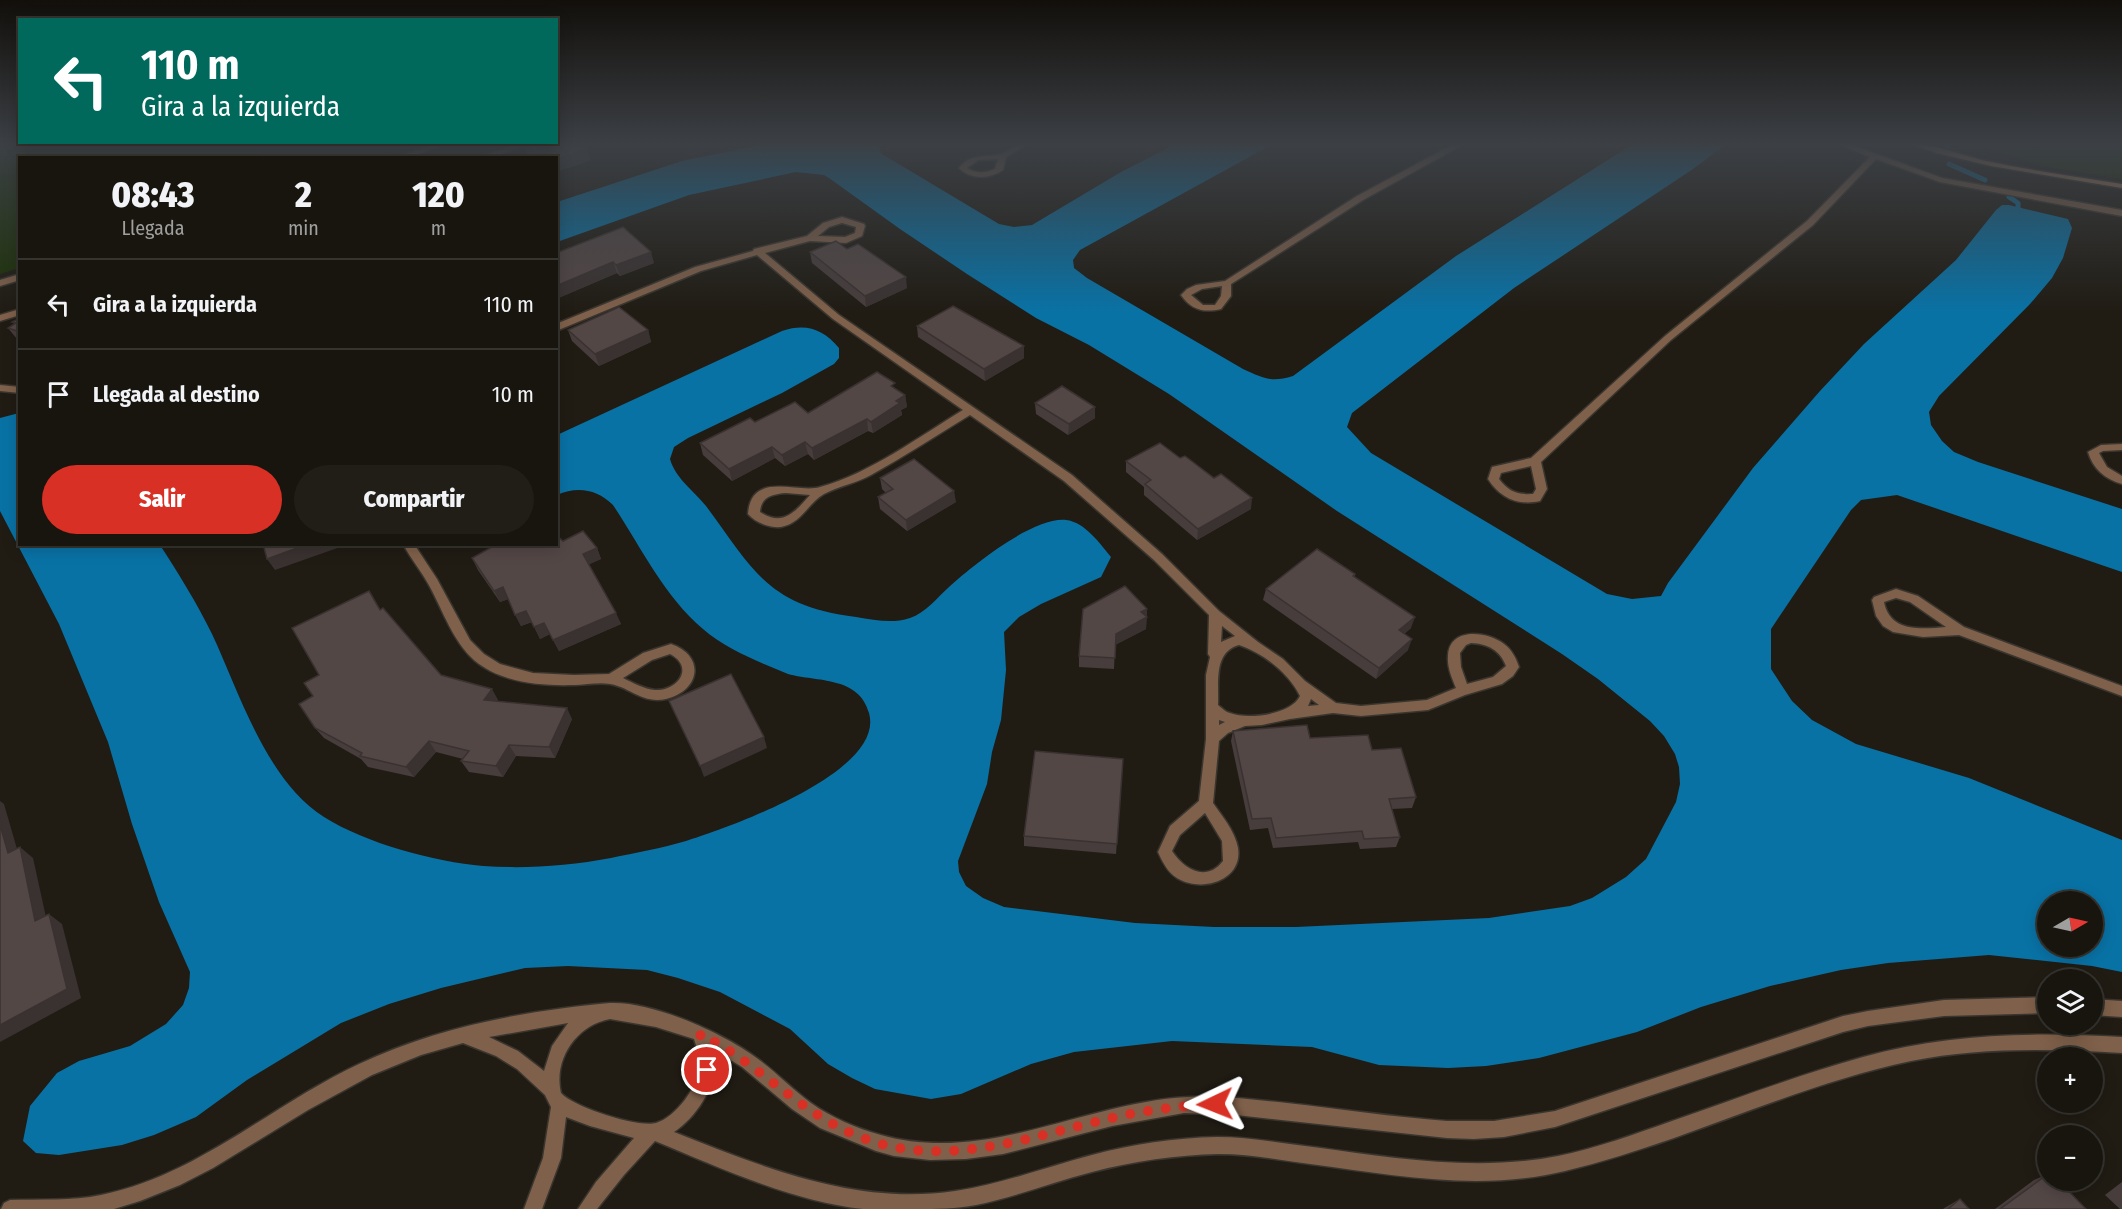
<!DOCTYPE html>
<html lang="es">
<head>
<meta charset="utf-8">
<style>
	body { margin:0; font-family:"Fira Sans Condensed",sans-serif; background:#211e18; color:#f1f3f6; height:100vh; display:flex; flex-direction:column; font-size:22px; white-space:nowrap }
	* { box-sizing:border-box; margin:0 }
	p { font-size:20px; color:#9f9f9e }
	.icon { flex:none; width:33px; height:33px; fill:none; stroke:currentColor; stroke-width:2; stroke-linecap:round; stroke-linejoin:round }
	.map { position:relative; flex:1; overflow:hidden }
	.drawer { position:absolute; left:18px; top:156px; width:540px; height:390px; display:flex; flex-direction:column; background:#18150f; border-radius:0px; box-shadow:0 3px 15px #0003,0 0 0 2px #36342f }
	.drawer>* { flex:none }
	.hud { position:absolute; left:18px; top:18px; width:540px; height:126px; border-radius:0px; box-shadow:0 3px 15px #0003,0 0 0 2px #36342f; background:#00695c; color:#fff; overflow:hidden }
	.needle { width:39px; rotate:81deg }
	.fabs { position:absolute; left:2037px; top:891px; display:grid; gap:12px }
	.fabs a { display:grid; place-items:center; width:66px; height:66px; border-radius:50%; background:#18150f; box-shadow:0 3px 15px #0003,0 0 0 2px #36342f; font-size:30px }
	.pin { position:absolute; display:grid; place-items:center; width:51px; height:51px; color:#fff; margin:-26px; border:3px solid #fff; border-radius:50%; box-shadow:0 2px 6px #0007 }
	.me { position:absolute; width:66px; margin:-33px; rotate:268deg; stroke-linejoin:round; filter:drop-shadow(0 0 4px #0008) }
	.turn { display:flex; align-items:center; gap:21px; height:126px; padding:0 24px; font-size:27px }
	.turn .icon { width:78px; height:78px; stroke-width:2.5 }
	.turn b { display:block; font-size:42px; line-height:51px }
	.eta { display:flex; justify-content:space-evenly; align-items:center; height:102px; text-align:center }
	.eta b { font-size:36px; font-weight:800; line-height:42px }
	.cta { display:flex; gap:12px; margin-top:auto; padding:12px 24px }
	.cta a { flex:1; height:69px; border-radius:36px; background:#d93025; color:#fff; font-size:24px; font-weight:800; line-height:69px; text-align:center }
	.cta a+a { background:#211e18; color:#f1f3f6 }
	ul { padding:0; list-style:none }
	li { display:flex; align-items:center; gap:18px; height:90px; padding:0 24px; border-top:2px solid #36342f }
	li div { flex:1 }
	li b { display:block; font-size:22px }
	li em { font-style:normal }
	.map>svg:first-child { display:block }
	.built { fill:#2c2517 }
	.green { fill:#1c3106 }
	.water { fill:#0972a5; fill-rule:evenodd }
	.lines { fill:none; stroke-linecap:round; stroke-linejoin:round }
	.stream { stroke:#0972a5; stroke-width:5 }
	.street-casing { stroke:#3a362f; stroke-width:3 }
	.secondary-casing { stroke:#3a362f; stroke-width:3 }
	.street { fill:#7f604a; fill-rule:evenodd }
	.secondary { fill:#b78663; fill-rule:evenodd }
	.wall { fill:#473d3c }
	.shaded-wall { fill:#3a3231 }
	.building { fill:#534746; stroke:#3a3231; stroke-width:1.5 }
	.route { stroke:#d93025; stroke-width:10; stroke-dasharray:0 18 }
</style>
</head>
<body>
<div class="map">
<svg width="2122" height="1209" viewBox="0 0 2122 1209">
	<rect width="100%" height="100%" fill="#201c14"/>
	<path class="built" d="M254,144H422L377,158L267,157Z"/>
	<g class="green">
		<path d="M0,144H254L267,157L20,158L19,268L0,274Z"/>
		<path d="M1944,144H2122V179L2042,166L1997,151L1964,149Z"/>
	</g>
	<path class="water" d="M764,144H877L882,154L999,224L1014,227L1032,225L1121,172L1176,144H1273L1080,250L1073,260L1074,268L1087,278L1243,369C1263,378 1271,383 1293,376L1456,256L1633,144H1727L1690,171L1514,288L1352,413L1347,427L1371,453L1607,594L1632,599L1661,596L1668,583L1753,468L1820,391L1864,344L1956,260L1996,210L2002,205H2009L2068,219L2072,228L2063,258L2052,278L2030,304L1939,396L1929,412L1931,425L1942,441L1954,452L1978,462L2122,509V572L1897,495L1861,500L1851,510L1771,629V669L1792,701L1812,720L1856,744L1969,778L2122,840V972L2092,966L1989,955L1888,963L1841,970L1770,986L1701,1007L1637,1032L1539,1058L1486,1066L1448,1068L1379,1065L1312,1047L1172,1041L1074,1052L1031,1064L961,1094L931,1099L875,1089L852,1078L828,1064L790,1029L720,992L678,978L647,970L568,966L525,968L441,988L389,1004L341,1023L247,1080L196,1117L154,1135L122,1145L59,1155L36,1153L23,1141L30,1106L57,1073L79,1061L130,1046L166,1024L183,1005L189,988L190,972L159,902L132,824L108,742L59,624L0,511V418L19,413L20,544L160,545C178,573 197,603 212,634C240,694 266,780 324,817C365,843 435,862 483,866C525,869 569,866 611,858C635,853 662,848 686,841C728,828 886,772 869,713C859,676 817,682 788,674C780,671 772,667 764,664C743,655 720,644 703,629C664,596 641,547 613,505C597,489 577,486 557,495V435L782,331C806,323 823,329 839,348V358L834,364L782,393L688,438L674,447L670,459C675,478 694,491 706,506C754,571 768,606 856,617C875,620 892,624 910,618C925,613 938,597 949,587C973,565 1033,517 1066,520C1085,522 1100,544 1111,557L1101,577L1041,604L1019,617L1004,632L1006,670L1001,720L992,752L987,784L958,861L959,872L966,886L983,898L1004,907L1135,923L1214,927H1296L1489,918L1570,906L1592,898L1626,877L1646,859L1676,802L1680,784L1679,767L1675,754L1664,736L1650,721L1598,679L1562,654L1337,511L1169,394L1089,345L1036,318L967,274L900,229L829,178L824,175L796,172L689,195L557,242V202L682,161ZM2048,902H2092V946H2048Z"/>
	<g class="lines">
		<g class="stream">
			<path d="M1945,148L1949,144"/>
			<path d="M1949,164L1985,180"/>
			<path d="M2009,197L2018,203V217"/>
		</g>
		<defs>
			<g id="street">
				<path d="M435,144H446L408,158H395Z"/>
				<path d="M517,144H528L491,158H478Z"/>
				<path d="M1018,144H1028L1006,157L1003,170C990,179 971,180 959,168C971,153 984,158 1001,154C1007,152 1013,147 1018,144ZM998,159L995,169C985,173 977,174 967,168L978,160Z"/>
				<path d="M1454,144H1464L1363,200L1231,284V296L1221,309C1204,313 1191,310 1181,295L1187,289L1196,285L1225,281L1357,196ZM1222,286L1221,296L1215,305H1203L1191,295L1202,289Z"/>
				<path d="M1838,144H1849L1942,178L2122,210V216L1940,182L1876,159L1813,225L1671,340L1541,462L1547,489L1540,501C1518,506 1500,498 1488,479L1492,467L1531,458L1665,336L1807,221L1870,157ZM1531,466L1536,489L1533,494C1517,495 1508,491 1499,479L1501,473Z"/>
				<path d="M842,217L864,224L865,226L862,236L846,243L810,241L765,253L839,315L1072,475L1162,554L1219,611L1258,642L1283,659L1305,681L1336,703L1361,706L1427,700L1456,688C1452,678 1447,667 1448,656C1449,627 1487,631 1504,644C1512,650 1516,658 1519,667L1513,676L1502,684L1465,695L1428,710L1361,716L1333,713L1290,719L1262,725L1245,726L1228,733L1219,741L1213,803C1222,816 1235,831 1238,848C1243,881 1201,893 1177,878C1168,873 1162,861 1158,852L1170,826L1199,801L1206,739V675L1210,657L1208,654L1209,615L1154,560L1064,481L970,415C937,435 905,456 871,475C857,483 839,486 824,494C808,503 802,523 781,527C770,528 756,523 748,514C751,470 798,494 820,487C869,474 920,436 963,410L833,319L757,255L701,271L556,331V324L695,267L753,251L754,249L807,236L823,223ZM842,223L856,227L855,233L845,237L818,236L829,227ZM786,493L810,495C795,512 783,527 760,512C761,497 772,494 786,493ZM1222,626L1235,636L1221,642ZM1471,643C1488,644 1500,650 1506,666L1493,677L1467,684L1461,667L1460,653L1466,645ZM1239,645C1263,653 1289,673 1300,696C1291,715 1247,720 1230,713C1225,712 1222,708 1218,705C1219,683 1213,652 1239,645ZM1311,699L1319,705L1308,706ZM1219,720L1225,722L1219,725ZM1205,813L1222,841L1223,861C1206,883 1184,869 1172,851L1180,835Z"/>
				<path d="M20,274V280L0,286V280Z"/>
				<path d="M20,309V315L0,321V315Z"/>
				<path d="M0,385L20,387V393L0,391Z"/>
				<path d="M2122,444V450L2103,451L2099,453L2107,467L2122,476V484C2105,479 2093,469 2088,452L2101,445Z"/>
				<path d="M403,544H414L437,579L470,640L484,654L500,664L533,673L574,675L609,674L643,653L671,644C706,656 700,691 666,699C642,704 630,687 610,684C599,682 585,685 574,685C541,686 501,683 474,660C453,641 443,611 430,587C422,572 411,559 403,544ZM670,654C695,667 678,691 655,690C644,689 633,683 623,678L652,660Z"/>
				<path d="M1896,589L1918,596L1964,627L2122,686V696L1959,635L1923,637L1893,632L1883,626L1876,616L1872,600L1874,597ZM1896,598L1910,602L1946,627C1922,629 1890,633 1884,602Z"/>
				<path d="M2048,997V1013L1944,1016L1868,1026L1843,1032L1555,1127L1504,1137L1474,1139L1447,1138L1236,1115L1184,1113L1112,1126L1003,1154L966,1159L930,1160L894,1156L876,1151L820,1128L792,1109L742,1067L713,1049C721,1080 699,1115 674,1132C762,1167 857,1206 955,1191C1002,1184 1046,1167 1092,1155C1133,1144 1174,1138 1217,1137C1249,1137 1281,1143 1313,1147C1395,1158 1476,1172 1558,1156C1597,1148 1635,1134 1672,1121C1736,1099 1798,1075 1863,1057C1948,1033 2034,1032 2122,1037V1053C2052,1049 1980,1047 1911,1061C1792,1086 1683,1143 1565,1171C1480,1192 1394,1175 1310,1164C1280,1160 1250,1154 1219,1154C1176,1155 1134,1161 1092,1172C1053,1182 1016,1197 976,1205C956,1209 936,1209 916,1209C898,1209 880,1209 863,1209C794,1202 718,1167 655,1141L624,1175L597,1209H578L596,1182L634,1138L590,1126L566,1117L561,1158L542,1209H524L543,1158L551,1107L545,1095L517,1069L496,1056L463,1043L421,1055L372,1075L308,1110L213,1168L180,1185L140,1201L114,1209H1L4,1203L10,1200C40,1199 72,1201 101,1195C197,1176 273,1104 359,1064C424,1033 495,1017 565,1008C580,1006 596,1004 610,1003C653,1001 725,1034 758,1059C777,1073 793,1090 811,1103C832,1118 856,1128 881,1135C986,1165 1085,1102 1188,1097C1221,1095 1254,1100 1287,1103C1340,1109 1393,1117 1447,1121H1494L1555,1111L1843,1016L1868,1011L1944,1000ZM610,1019L656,1027L694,1039C697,1048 700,1057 699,1066C698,1087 676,1117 656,1123C638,1128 573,1107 561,1093C553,1059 577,1025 610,1019ZM568,1023L552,1046L544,1071L518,1051L489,1037Z"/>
				<path d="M2092,999L2122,1001V1017L2092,1015Z"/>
			</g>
			<path id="secondary" d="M1910,144C1933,143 1966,157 1991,162C2034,171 2078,177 2122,184V188L1991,166L1937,153Z"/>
		</defs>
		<use href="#street" class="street-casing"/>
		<use href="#secondary" class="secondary-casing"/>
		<use href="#street" class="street"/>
		<use href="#secondary" class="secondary"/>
	</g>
	<g class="wall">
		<path d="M523,144L591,160L556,172V158H531L527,154Z"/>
		<path d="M847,249L907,288L866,307L812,263L810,252Z"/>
		<path d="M556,253L654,263L620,276L617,273L556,299Z"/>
		<path d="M20,318V340L17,339L8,328L14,324L12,322Z"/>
		<path d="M917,326L1024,346V358L985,381L918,337Z"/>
		<path d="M568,330H648L651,342L599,366L572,341Z"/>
		<path d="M896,389L905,395L907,407L901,410L902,415L873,433L868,431L814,460L808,454L785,466L775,458L732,481L703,455L700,443Z"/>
		<path d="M1035,403L1095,407V418L1068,435L1036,414Z"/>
		<path d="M1180,458L1214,478L1251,509L1197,540L1144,495V487L1126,472V461Z"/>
		<path d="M880,478L956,502L907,531L880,509L878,497L886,493L882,489Z"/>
		<path d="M563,541L597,548L601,559L589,564L621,624L559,651L550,634L540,639L532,622L521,626L508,599L500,602L478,570L472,558Z"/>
		<path d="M1355,574V577L1411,628L1404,634L1408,650L1376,679L1263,600L1266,589Z"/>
		<path d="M380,609L441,675L498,700L497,701L572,719L555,758L516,756L503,777L469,772L461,761L463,759L436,752L414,777L368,767L361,759L324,738L315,728L313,696L319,675Z"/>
		<path d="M1147,609L1146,629L1115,645L1114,669L1079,667V656Z"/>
		<path d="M1233,731L1310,738L1372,750L1416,797L1412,808L1392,809L1400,837L1396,847L1360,849L1358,842L1273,848L1268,828L1250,830L1231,741Z"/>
		<path d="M1123,759L1116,854L1024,846V836Z"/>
		<path d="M2048,1174V1180L2086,1209H1995L2034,1180Z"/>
		<path d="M2122,1182V1209H2120L2105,1195Z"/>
		<path d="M1960,1199L1969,1209H1943L1946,1207Z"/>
	</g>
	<g class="shaded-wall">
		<path d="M587,149L591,160L556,172V160Z"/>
		<path d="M651,252L654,263L620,276L616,265Z"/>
		<path d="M613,262L617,273L556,299V286Z"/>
		<path d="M906,277L907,288L866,307L865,296Z"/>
		<path d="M648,330L651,342L599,366L595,354Z"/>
		<path d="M1024,346V358L985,381L984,369Z"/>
		<path d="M905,395L907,407L901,410L902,415L873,433L871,422L896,401Z"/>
		<path d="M1095,407V418L1068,435L1069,424Z"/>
		<path d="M867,419L868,431L814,460L812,448Z"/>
		<path d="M805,442L808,454L785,466L782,455Z"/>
		<path d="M772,447L775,458L732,481L729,469Z"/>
		<path d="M954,491L956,502L907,531L906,520Z"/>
		<path d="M1252,498L1251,509L1197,540L1198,529Z"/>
		<path d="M308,544L346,545L275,570L267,559Z"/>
		<path d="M597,548L601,559L588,565L583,554Z"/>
		<path d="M503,587L509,599L500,602L494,591Z"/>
		<path d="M1147,609L1146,629L1115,645L1116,634L1141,612Z"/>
		<path d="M526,611L532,622L521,626L515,615Z"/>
		<path d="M616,613L621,624L559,651L553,640Z"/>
		<path d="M1415,617L1411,628L1395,642L1399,630Z"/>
		<path d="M544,623L550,634L540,639L534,627Z"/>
		<path d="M1412,639L1408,650L1376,679L1379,668Z"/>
		<path d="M492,689L498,700L491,711L484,700Z"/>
		<path d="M567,708L572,719L555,758L549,747Z"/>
		<path d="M764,737L767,748L704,777L700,766Z"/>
		<path d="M429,741L436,752L414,777L406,767Z"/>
		<path d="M509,745L516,756L503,777L496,766Z"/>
		<path d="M0,801L4,804L21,863L8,853L0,825Z"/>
		<path d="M20,847L33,858L49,931L35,921Z"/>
		<path d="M49,914L62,924L81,998L0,1042V1025Z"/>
	</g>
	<g class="building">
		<path d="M524,144H581L587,149L556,160V158H540Z"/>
		<path d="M623,227L651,252L616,265L613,262L556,286V253Z"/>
		<path d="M836,241L847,249L858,244L906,277L865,296L810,252Z"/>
		<path d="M953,306L1024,346L984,369L917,326Z"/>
		<path d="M619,307L648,330L595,354L568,330Z"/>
		<path d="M20,318V332L8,328L16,323L12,322Z"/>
		<path d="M877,372L895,383L891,386L905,395L896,401L900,403L871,422L867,419L812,448L805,442L782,455L772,447L729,469L700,443L750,418L755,422L795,402L808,413Z"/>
		<path d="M1062,386L1095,407L1069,424L1035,403Z"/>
		<path d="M1160,443L1180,458L1185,456L1214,478L1221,474L1252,498L1198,529L1145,484L1151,480L1126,461Z"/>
		<path d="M914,459L954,491L906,520L878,497L893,489L880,478Z"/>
		<path d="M583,531L597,548L583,554L616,613L553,640L544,623L534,627L526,611L515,615L503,587L494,591L472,558L497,544H556V535L563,541Z"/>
		<path d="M263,544H308L267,559Z"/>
		<path d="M1317,549L1355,574L1353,576L1415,617L1399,630L1412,639L1379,668L1266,589Z"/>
		<path d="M1125,586L1147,609L1141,612L1147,617L1116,634L1115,658L1079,656L1083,609Z"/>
		<path d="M369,591L380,610L383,608L441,675L492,689L484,700L567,708L549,747L509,745L496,766L461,761L469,751L429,741L406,767L360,756L362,753L315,728L299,704L313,696L304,683L319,675L292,628Z"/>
		<path d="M731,674L764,737L700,766L669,701Z"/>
		<path d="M1307,725L1310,738L1368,735L1372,750L1401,748L1416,797L1389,799L1400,837L1364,839L1362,831L1276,838L1271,818L1252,819L1233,731Z"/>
		<path d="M1035,751L1123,759L1117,844L1024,836Z"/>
		<path d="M0,825L8,853L20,847L35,921L49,914L67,989L0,1025Z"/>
		<path d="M2048,1174V1180H2058L2086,1209H2000Z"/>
		<path d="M1960,1199L1969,1209H1948Z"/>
	</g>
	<linearGradient id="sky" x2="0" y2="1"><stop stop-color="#120f0b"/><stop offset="0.46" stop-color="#3c4045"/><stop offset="1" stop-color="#3c4045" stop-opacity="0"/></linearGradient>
	<rect width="2122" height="313" fill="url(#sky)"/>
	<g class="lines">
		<path class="route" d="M707,1070V1052L700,1034C759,1063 801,1115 863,1138C945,1170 1032,1136 1112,1118C1146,1110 1180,1106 1215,1104"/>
	</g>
</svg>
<div class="fabs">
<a><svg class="needle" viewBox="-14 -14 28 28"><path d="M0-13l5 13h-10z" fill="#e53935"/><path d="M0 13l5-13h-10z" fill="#9f9f9e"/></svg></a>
<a><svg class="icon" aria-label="layers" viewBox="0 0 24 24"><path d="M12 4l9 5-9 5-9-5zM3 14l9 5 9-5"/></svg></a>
<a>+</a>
<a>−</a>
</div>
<div class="pin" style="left:707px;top:1070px;background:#d93025"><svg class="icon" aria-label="arrive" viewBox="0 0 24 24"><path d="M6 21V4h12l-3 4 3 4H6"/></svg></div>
<svg class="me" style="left:1215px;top:1104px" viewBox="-20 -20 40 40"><path d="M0-17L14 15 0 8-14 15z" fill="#d93025" stroke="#fff" stroke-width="4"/></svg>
<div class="hud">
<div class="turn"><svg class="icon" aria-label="left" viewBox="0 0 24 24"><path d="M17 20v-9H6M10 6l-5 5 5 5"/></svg><div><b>110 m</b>Gira a la izquierda</div></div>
</div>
<section class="drawer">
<div class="eta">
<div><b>08:43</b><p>Llegada</p></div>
<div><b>2</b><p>min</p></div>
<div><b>120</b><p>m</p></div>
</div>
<ul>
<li><svg class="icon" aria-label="left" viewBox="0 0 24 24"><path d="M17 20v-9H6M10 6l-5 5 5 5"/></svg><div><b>Gira a la izquierda</b></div><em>110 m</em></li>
<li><svg class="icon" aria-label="arrive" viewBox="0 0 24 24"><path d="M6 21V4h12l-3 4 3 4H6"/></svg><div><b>Llegada al destino</b></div><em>10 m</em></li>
</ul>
<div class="cta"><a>Salir</a><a>Compartir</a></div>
</section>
</div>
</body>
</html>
